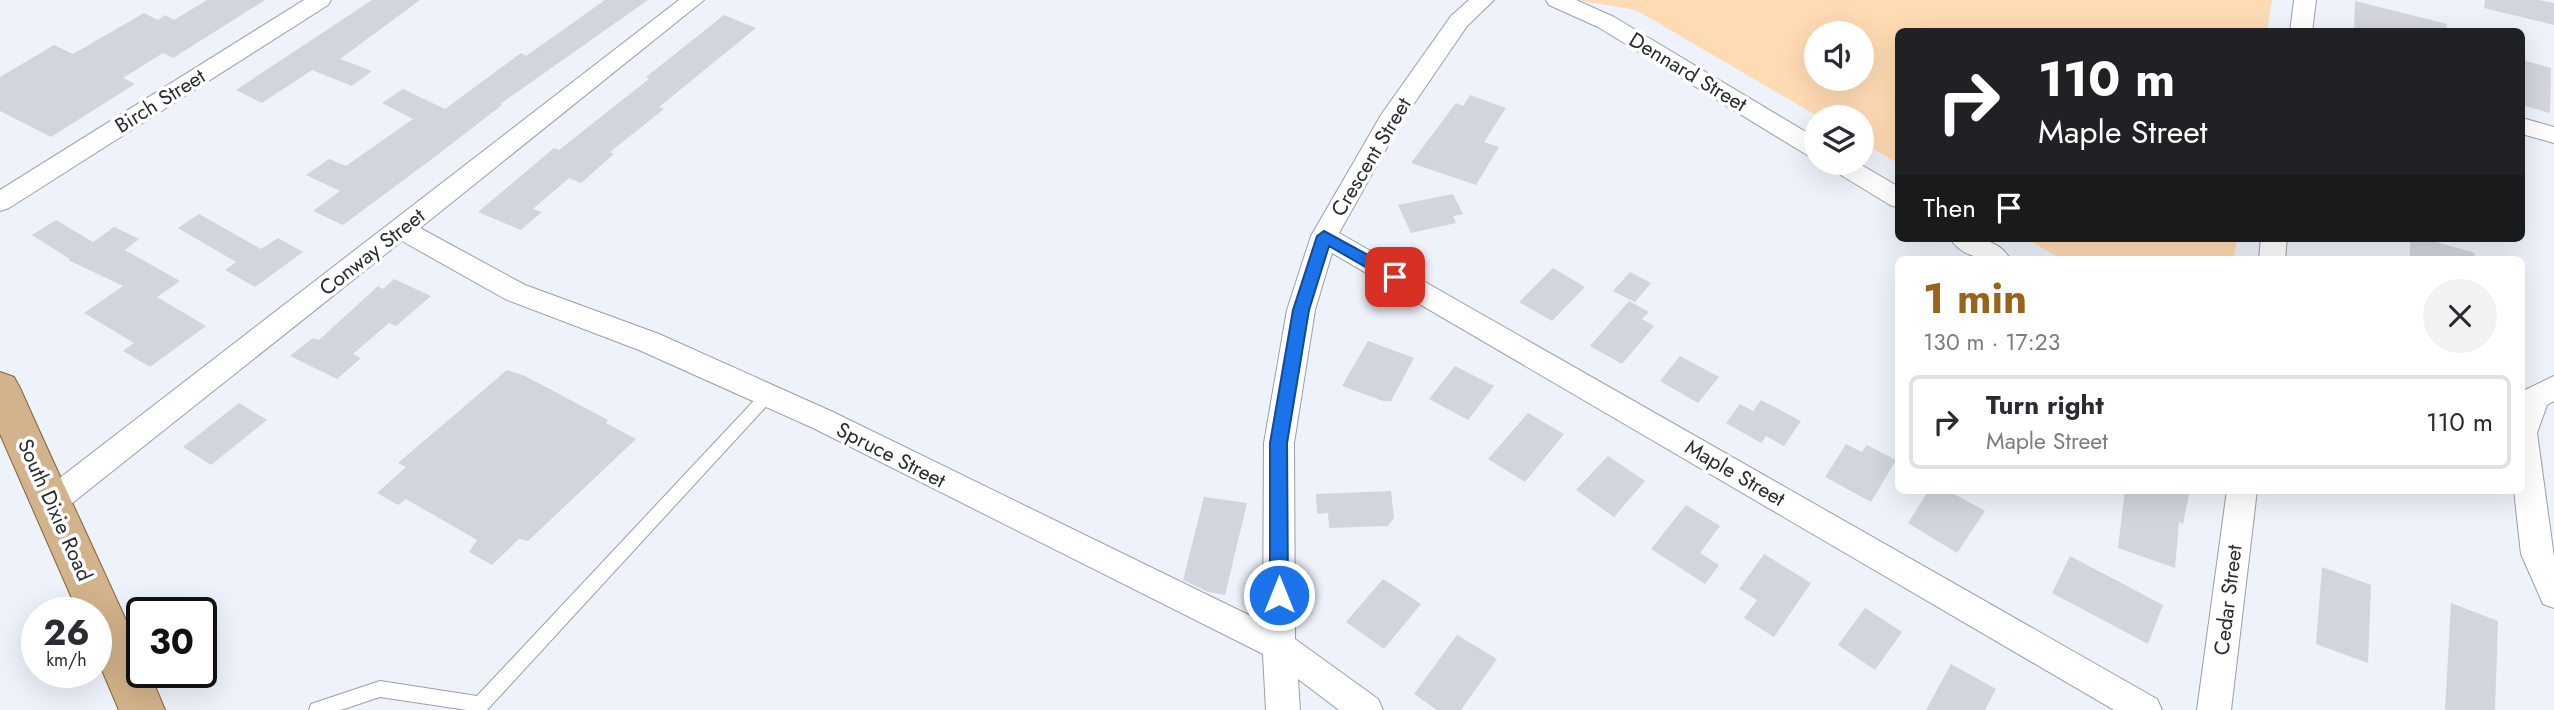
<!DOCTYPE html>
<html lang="en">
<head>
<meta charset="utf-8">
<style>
	body { margin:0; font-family:Jost,sans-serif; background:#f2f2f3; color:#2b2b33; height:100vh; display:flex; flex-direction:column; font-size:26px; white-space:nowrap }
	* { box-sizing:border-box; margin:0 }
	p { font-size:23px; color:#7c7c81 }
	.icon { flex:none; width:38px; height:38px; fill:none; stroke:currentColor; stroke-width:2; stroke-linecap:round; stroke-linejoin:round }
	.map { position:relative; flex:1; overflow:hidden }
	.sheet { position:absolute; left:1895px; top:256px; width:630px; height:238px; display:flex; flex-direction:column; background:#fff; border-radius:10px; box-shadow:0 7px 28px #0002 }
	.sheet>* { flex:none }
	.guide { position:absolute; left:1895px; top:28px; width:630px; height:214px; border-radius:10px; box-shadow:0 7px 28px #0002; background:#202124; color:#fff; overflow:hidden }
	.buttons { position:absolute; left:1804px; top:21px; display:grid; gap:14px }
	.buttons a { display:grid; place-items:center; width:70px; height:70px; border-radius:50%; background:#fff; box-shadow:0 7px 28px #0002; font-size:35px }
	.speed { position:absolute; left:21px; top:597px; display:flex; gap:14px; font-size:35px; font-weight:700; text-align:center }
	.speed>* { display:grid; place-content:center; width:91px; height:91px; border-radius:50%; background:#fff; box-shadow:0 7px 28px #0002; line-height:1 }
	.speed small { font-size:18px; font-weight:400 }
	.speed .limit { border:4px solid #111; border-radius:10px; background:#fff; color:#111 }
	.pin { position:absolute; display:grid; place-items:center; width:60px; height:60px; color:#fff; margin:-30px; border-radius:14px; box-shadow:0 4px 10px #0006 }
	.me { position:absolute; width:77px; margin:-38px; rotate:0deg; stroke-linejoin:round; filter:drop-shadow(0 0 5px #0008) }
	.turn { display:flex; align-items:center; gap:24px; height:147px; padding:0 28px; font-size:32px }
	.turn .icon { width:91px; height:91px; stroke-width:2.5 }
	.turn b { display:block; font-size:49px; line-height:60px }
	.then { display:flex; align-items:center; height:66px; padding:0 28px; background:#0003; gap:14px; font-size:26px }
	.round { display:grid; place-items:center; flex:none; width:74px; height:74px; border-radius:37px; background:#f2f2f3 }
	.head { display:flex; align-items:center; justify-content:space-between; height:119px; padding:0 28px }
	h1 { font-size:42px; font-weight:700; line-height:52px; color:#98631a }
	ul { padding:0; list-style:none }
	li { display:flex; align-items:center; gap:21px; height:94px; margin:0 14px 10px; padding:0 14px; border:4px solid #e1e1e2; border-radius:10px }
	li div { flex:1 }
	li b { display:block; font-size:26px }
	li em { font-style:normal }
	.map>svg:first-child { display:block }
	.green { fill:#ffdbb4; fill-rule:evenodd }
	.building { fill:#d2d5de }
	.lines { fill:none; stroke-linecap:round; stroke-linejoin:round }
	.lane-casing { stroke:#9b9fa7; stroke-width:2 }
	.street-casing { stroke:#9b9fa7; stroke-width:2 }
	.primary-casing { stroke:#856339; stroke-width:2 }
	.lane { fill:#fff; fill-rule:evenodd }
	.street { fill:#fff; fill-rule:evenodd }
	.primary { fill:#d3b38b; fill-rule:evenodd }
	.route { fill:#1a73e8; stroke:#114b97; stroke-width:2 }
	.labels { text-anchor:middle; stroke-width:7; stroke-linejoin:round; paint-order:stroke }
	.street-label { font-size:21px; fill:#2a2c2f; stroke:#fff }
</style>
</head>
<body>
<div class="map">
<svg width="2554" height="710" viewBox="0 0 2554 710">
	<rect width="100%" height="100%" fill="#eef2fb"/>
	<g class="green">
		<path d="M1577,0H2272L2267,31L1899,32V164L1862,142V117H1819L1636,10ZM1816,33H1862V79H1816Z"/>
		<path d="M2025,238H2237L2234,259H2061Z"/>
	</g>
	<g class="building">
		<path d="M207,0H265L173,58L163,53L123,78L135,84L51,137L0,111V77L54,45L73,54L144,13L158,20L165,15L174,20Z"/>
		<path d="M372,0H420L340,59L372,71L352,86L312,70L262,103L236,90Z"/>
		<path d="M605,0H648L500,104L502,105L436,156L343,225L313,211L340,191L306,175L329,159L346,166L413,119L382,103L403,89L445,109L521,53L526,56Z"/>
		<path d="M2485,0H2539L2554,3V25L2484,8Z"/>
		<path d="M2355,1L2447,24L2446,32H2354Z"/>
		<path d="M724,15L756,28L659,107L664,109L610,152L614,154L581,183L569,178L533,209L542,212L521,230L478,212L554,148L559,150L649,79L646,77Z"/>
		<path d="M2522,60L2551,68L2550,113L2522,105Z"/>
		<path d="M1470,95L1506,108L1484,142L1499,147L1476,185L1411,163L1456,103L1463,106Z"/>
		<path d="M1453,194L1463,214L1453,216L1456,223L1411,233L1398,205Z"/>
		<path d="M199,214L261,249L278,238L303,252L255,287L225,270L236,262L178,228Z"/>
		<path d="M56,220L93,242L114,227L139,239L125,250L180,281L157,297L206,326L150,367L123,351L134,343L84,313L123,286L68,260L70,259L32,235Z"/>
		<path d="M2410,238H2422L2475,253L2474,259H2410Z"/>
		<path d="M1553,268L1585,287L1552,321L1519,302Z"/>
		<path d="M1630,272L1651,283L1635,302L1613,291Z"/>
		<path d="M394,279L431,296L396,326L389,323L353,354L361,358L337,379L290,356L313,338L319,340L378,286L383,289Z"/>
		<path d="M1629,301L1649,312L1642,319L1654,326L1622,364L1590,346Z"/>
		<path d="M1368,341L1414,358L1391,401H1383L1342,386Z"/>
		<path d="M1680,356L1719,377L1698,403L1660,381Z"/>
		<path d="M1455,366L1494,386L1468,420L1429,399Z"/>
		<path d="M507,370L525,376L608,420L606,423L636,439L528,541L519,539L492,565L469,552L477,540L406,499L398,505L377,493L406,467L398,463Z"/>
		<path d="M1761,400L1801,421L1784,446L1766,436L1761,443L1726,423L1740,404L1753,411Z"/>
		<path d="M239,403L267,420L211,465L183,447Z"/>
		<path d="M1528,413L1564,434L1525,482L1488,459Z"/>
		<path d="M1846,444L1862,452L1867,445L1896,460L1871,502L1825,477Z"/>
		<path d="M1608,456L1645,481L1614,517L1576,490Z"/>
		<path d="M1929,490H1947L1985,511L1957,553L1908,523Z"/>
		<path d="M2125,490H2190L2183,524L2179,522L2175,568L2118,548Z"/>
		<path d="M1391,491L1394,518L1388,526L1329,528L1328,513L1317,514L1316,494Z"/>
		<path d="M1204,497L1247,503L1225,595L1208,592L1183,580Z"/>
		<path d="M1686,505L1720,526L1700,553L1719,565L1705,584L1651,549Z"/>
		<path d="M1764,554L1811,583L1774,637L1744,618L1757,600L1739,589Z"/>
		<path d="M2070,556L2163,605L2148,644L2052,593Z"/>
		<path d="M2322,567L2371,585L2368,663L2316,644Z"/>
		<path d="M1383,579L1421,604L1384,649L1346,622Z"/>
		<path d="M2451,603L2498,621L2495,710H2445Z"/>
		<path d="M1865,608L1902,632L1875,670L1838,645Z"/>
		<path d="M1457,635L1497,659L1461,710H1437L1414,694Z"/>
		<path d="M1951,664L1996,689L1985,710H1926Z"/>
	</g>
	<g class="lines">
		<defs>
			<path id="lane" d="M768,389L773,391L775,395L773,399L487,710H467L380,697L341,710H309L311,704L380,681L477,696L763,391Z"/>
			<g id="street">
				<path d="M304,0H331L328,5L9,208L0,211V190Z"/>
				<path d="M679,0H704L420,228L525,285L659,334L833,412L1263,622L1264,443L1287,310L1311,236L1381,115L1451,16L1469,0H1494L1467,26L1400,124L1339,233L2157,699L2162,710H2114L1332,253L1315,310L1294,443L1295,639L1378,699L1383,710H1339L1298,679L1300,710H1266L1263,654L813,428L639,350L505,299L402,241L61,512L50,516L39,512L35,503L39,494Z"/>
				<path d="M1546,0H1576L1614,17L1816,138V157L1807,155L1598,27L1549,5Z"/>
				<path d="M2294,0H2316L2312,32H2290Z"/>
				<path d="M2522,118L2554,127V143L2522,134Z"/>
				<path d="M1828,163H1858L1899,187V208L1890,205L1831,169Z"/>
				<path d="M1950,238C1972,238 1998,237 2010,259C1988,259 1963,260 1950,238Z"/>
				<path d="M2261,238H2287L2285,259H2259Z"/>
				<path d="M2554,376V401L2547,405L2537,433L2554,557V608L2543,604L2521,554L2514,490H2522V396L2525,390Z"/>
				<path d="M2227,490H2257L2231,710H2197Z"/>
			</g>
			<path id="primary" d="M0,372L14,377L20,388C60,478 102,566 142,656V672H149L165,710H119L96,656V612H78L0,434Z"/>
		</defs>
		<use href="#lane" class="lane-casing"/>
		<use href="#street" class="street-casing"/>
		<use href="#primary" class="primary-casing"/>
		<use href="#lane" class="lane"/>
		<use href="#street" class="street"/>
		<use href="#primary" class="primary"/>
	</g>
	<path class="route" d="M1324,231L1401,273L1403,277L1401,281H1390L1329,246L1309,310L1287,443L1288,595L1285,601L1279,603L1273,601L1270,595V443L1293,310L1317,236Z"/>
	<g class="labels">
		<g class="street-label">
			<text transform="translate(1688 72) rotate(31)" y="7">Dennard Street</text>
			<text transform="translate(160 101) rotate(-32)" y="7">Birch Street</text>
			<text transform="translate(1371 157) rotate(-59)" y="7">Crescent Street</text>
			<text transform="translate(372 252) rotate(-38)" y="7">Conway Street</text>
			<text transform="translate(891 455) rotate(27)" y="7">Spruce Street</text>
			<text transform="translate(1735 473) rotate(30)" y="7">Maple Street</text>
			<text transform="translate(55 510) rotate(66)" y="7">South Dixie Road</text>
			<text transform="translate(2228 600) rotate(-83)" y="7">Cedar Street</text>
		</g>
	</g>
</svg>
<div class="buttons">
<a><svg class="icon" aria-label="sound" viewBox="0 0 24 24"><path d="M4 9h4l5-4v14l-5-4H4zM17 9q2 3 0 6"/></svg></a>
<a><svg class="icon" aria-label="layers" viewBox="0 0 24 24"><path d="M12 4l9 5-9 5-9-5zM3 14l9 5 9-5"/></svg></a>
</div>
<div class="speed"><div>26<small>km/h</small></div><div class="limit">30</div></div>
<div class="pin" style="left:1395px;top:277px;background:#d93025"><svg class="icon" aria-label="arrive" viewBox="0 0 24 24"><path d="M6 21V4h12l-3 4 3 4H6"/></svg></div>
<svg class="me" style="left:1279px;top:595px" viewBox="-20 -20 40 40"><circle r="17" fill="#1a73e8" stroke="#fff" stroke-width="3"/><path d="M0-11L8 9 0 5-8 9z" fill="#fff"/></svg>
<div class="guide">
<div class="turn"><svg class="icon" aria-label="right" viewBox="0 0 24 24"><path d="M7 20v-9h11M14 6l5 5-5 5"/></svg><div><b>110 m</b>Maple Street</div></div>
<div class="then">Then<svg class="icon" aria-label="arrive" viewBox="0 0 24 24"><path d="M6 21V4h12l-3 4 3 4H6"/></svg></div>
</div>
<section class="sheet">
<div class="head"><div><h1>1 min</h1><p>130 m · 17:23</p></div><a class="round"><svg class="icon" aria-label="close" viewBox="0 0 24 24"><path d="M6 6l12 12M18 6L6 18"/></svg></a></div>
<ul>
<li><svg class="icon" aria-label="right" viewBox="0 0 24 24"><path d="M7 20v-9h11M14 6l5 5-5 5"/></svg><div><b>Turn right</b><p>Maple Street</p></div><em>110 m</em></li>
</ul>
</section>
</div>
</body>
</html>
